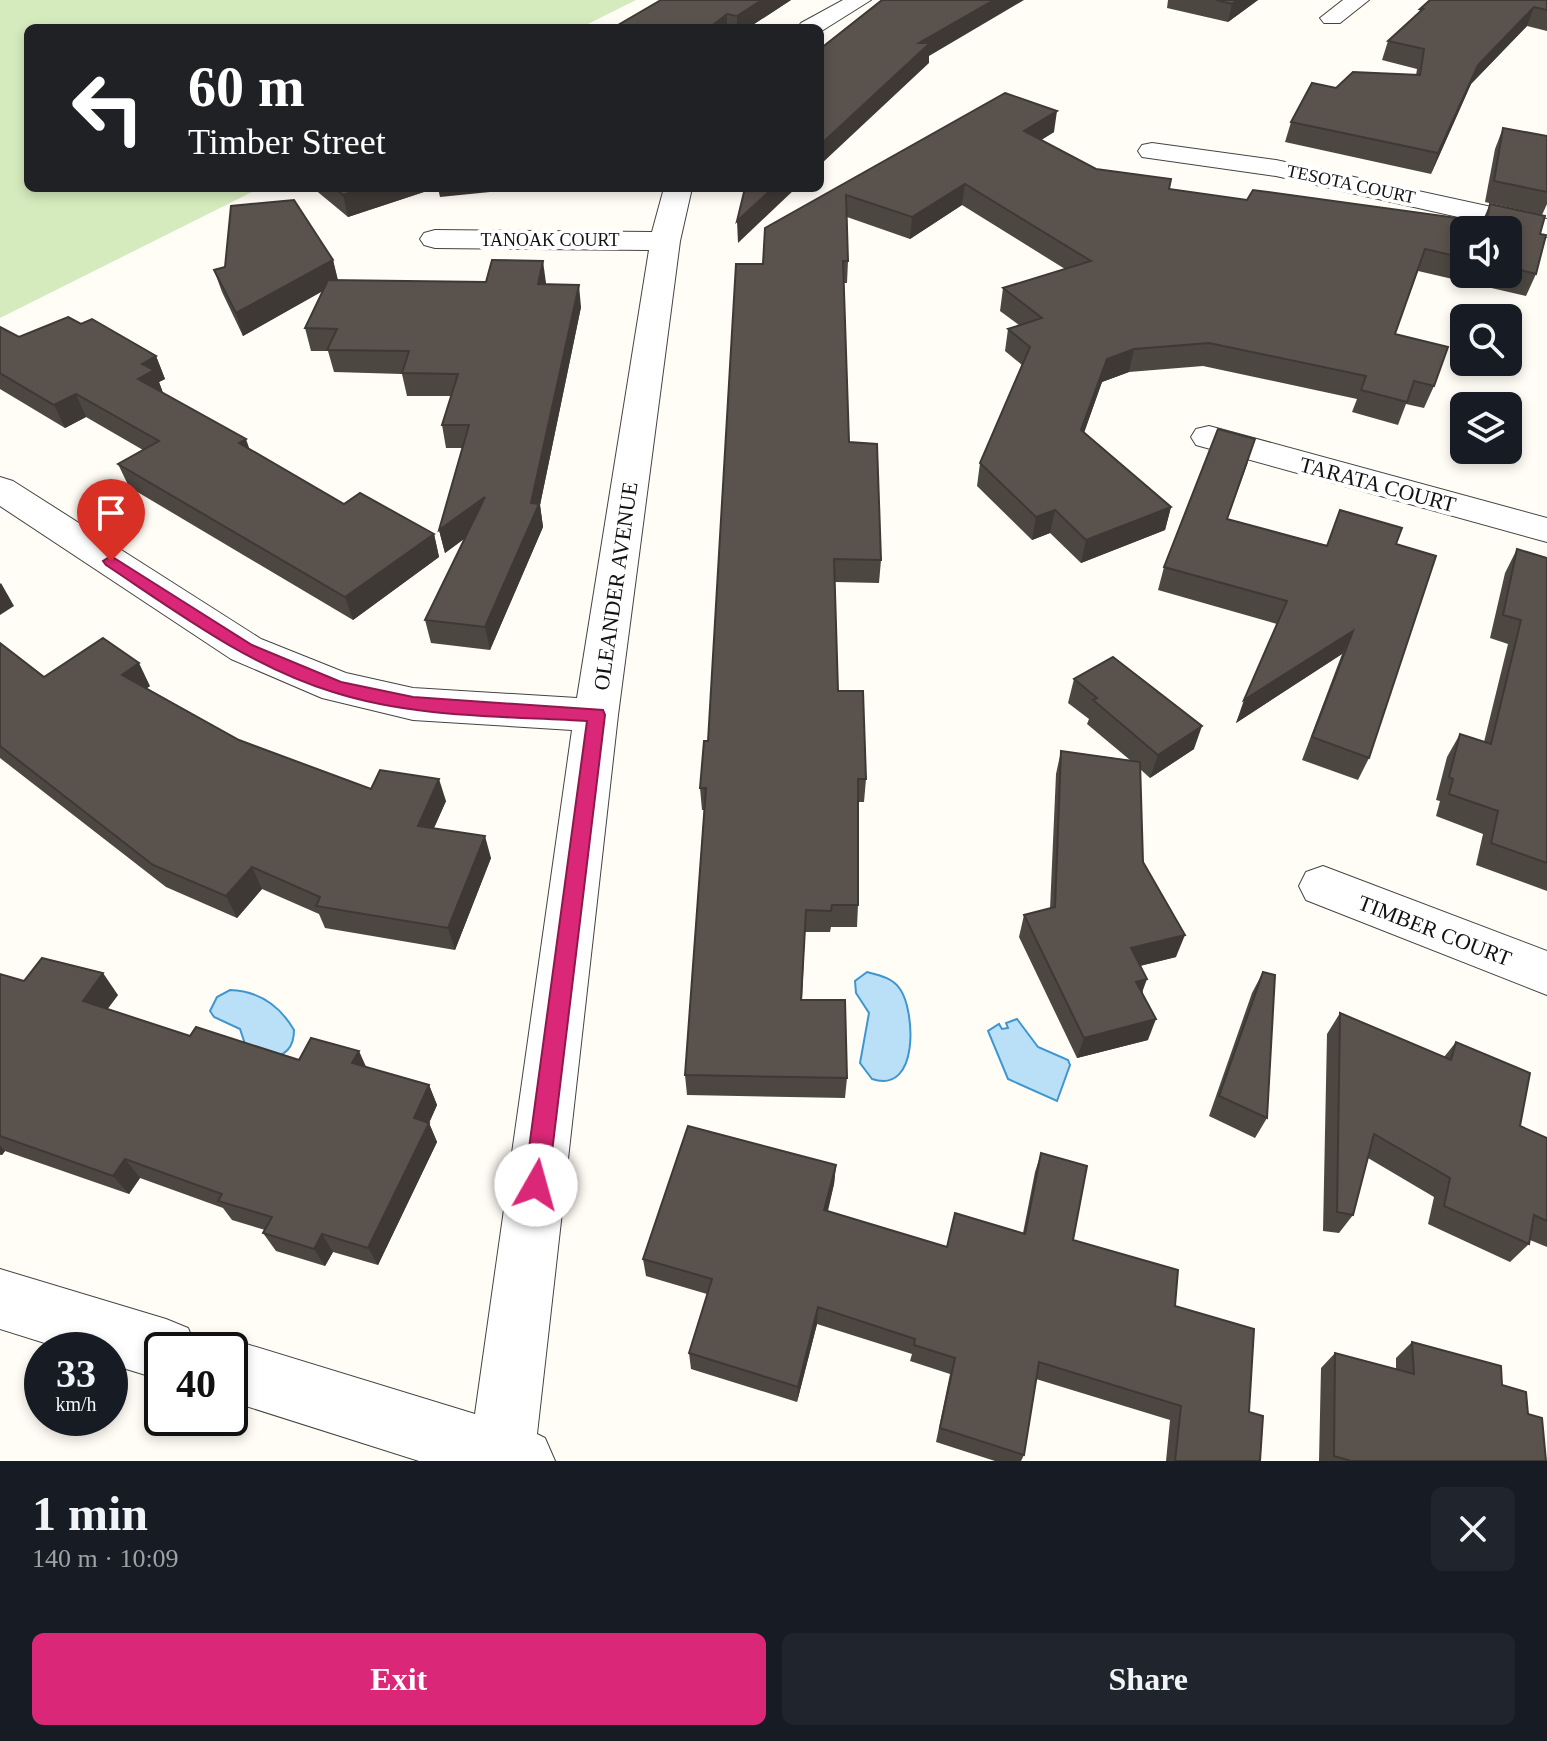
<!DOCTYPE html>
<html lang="en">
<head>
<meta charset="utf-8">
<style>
	body { margin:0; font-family:"Times New Roman",serif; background:#20242c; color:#f1f3f6; height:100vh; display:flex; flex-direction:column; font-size:30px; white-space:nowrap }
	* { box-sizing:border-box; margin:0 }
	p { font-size:26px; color:#9ea1a6 }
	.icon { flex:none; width:44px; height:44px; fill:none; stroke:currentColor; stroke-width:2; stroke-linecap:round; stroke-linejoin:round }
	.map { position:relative; height:1461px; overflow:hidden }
	.side { display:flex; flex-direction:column; background:#171b24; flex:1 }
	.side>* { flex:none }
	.banner { position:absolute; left:24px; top:24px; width:800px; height:168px; border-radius:12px; box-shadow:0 4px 12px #0003; background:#202124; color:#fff; overflow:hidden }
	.buttons { position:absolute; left:1450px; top:216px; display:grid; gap:16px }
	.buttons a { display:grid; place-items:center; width:72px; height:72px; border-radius:12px; background:#171b24; box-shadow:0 4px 12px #0003; font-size:40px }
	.speed { position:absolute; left:24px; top:1332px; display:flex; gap:16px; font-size:40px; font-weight:700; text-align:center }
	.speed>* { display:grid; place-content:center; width:104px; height:104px; border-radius:50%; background:#171b24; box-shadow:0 4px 12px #0003; line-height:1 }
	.speed small { font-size:20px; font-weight:400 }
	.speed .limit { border:4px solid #111; border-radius:12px; background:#fff; color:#111 }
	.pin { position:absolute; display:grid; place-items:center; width:68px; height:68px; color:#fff; margin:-82px -34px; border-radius:50% 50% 50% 0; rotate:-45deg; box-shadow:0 0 8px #0007 }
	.pin .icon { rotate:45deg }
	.me { position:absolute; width:88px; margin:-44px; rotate:7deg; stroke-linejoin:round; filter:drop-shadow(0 0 6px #0008) }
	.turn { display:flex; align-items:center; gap:28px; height:168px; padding:0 32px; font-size:36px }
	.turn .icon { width:104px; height:104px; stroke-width:2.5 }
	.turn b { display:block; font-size:56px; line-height:68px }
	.round { display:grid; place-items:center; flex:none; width:84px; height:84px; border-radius:12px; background:#20242c }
	.overview { display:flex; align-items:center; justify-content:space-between; height:136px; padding:0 32px }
	h1 { font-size:48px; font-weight:800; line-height:60px }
	.action { display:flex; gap:16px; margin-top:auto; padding:16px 32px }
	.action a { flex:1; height:92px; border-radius:12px; background:#db2777; color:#fff; font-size:32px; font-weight:800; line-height:92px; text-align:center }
	.action a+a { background:#20242c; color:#f1f3f6 }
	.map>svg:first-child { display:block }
	.green { fill:#d5ebbd }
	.water { fill:#b9e0f7; stroke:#3f96cf; stroke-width:2 }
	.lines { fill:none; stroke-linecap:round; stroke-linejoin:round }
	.minor-casing { stroke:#444; stroke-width:2 }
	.minor { fill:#fff; fill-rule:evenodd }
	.wall { fill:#4d4742; fill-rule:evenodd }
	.shaded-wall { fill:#3f3936 }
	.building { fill:#5a524d; stroke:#3f3936; stroke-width:2 }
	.route { fill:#db2777; stroke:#8e194d; stroke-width:2 }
	.labels { text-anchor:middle; stroke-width:8; stroke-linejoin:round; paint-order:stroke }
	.far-street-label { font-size:18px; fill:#111; stroke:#fff }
	.street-label { font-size:22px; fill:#111; stroke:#fff }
</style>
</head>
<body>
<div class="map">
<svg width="1547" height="1461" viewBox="0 0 1547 1461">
	<rect width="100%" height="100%" fill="#fffdf5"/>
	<path class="green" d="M0,0H636L580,28H28V188H260L0,318Z"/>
	<g class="water">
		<path d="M867,972C879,975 893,978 900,989C915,1010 920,1095 872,1079L860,1063L869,1013L856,993L855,981Z"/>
		<path d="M230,990C259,991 280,1006 294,1030C294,1049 285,1054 269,1061L248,1053L240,1029L214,1017L210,1011L217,997Z"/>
		<path d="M1017,1019L1038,1047L1068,1060L1070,1065L1057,1101L1008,1079L988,1031L999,1024L1002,1029L1008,1028L1006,1023Z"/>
	</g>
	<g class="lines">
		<defs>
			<g id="minor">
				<path d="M843,0H871L820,32V28H797L801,23Z"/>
				<path d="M1343,0H1369L1340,23H1324L1320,18Z"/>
				<path d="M1152,143L1276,160L1547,219V237L1276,176L1142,157L1138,151L1142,145Z"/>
				<path d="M664,188H692L680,241L618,715L537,1434L545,1438L555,1461H419L230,1401V1350H207L230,1339L475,1414L572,730L413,720L322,698L231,659L0,506V477L13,481L261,639L346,673L413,688L577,698L649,250L435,248L424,245L420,239L424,233L435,230L652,232Z"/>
				<path d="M1209,426L1547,518V542L1196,445L1191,437L1196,429Z"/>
				<path d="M1323,866L1547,951V995L1306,900L1299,886L1306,872Z"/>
				<path d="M0,1269L166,1319L188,1328L197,1350H162V1380L110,1364V1350H67L0,1329Z"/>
			</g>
		</defs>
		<use href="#minor" class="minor-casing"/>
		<use href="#minor" class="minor"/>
	</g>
	<g class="wall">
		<path d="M661,0H791L748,28H613Z"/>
		<path d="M1168,0H1258L1228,22L1167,8Z"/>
		<path d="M1547,0V31L1527,26L1471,84L1431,174L1285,142L1291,122L1336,88L1416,75L1417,69L1382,60L1388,41L1419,14L1420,9Z"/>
		<path d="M1005,93L1054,132L1041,140L1096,169L1169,189L1247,200L1482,222L1490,204L1540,234L1536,274L1526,296L1418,271L1395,334L1434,386L1424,408L1406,404L1398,425L1352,412L1357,399L1203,366L1129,372L1102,382L1084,432L1171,507L1165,530L1081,563L1050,533L1032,540L977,486L980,463L1022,365L1005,351L1008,329L1019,325L1000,311L1003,288L1065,269L962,205L910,239L847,217L848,261L847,283H844L849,442L881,560L879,583L835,582L838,691L866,779L864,802H858V905L857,927H831L830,932H805L802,1000L847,1078L845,1098L687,1095L685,1075L704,810H702L700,788L708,741L763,264L765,228ZM1464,230H1508V274H1464Z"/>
		<path d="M1503,128L1547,136V204L1542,215L1485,202L1495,149Z"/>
		<path d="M313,188H436L348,217Z"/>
		<path d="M333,260L338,280L546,284L581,307L540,505L543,527L490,650L431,643L425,620L465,538L445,553L439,530L462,448H446L442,425L451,396H407L402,374L334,372L328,351H311L305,328L323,291L243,336L222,292L214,270L225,267Z"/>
		<path d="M0,327L19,337L156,356L165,379L159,382L163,393L249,449L344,504L434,534L439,557L353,620L129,487L118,464L143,450L86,417L65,428L0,389Z"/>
		<path d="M1248,462L1227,520L1327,545L1396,544L1369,758L1358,780L1302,760L1342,654L1236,723L1277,624L1158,590L1164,567Z"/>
		<path d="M1517,549L1547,558V891L1476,865L1483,834L1436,816L1440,801L1436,800L1447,757L1460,734L1484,742L1508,644L1490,638L1505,573Z"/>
		<path d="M0,643L44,677L150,686L147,688L239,740L371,789L446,801L434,828L491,858L455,950L325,928L319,914L262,889L237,918L166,887L0,758Z"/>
		<path d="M1074,679L1194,749L1150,778L1140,769L1143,862L1176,957L1140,966L1148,1040L1077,1058L1019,937L1024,915L1050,909L1056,774L1061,751L1130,760L1087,724L1089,719L1068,703Z"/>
		<path d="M1263,972L1267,1118L1255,1138L1209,1116L1252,993Z"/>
		<path d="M0,974L24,981L118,995L107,1009L190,1036L299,1060L366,1067L429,1085L437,1105L429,1123L437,1142L378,1265L333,1252L325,1266L276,1251L263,1233L265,1230L232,1220L223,1208L140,1178L129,1194L5,1151L2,1155H0Z"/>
		<path d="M1340,1013L1444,1057L1456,1042L1520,1126L1547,1138V1247L1530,1240L1529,1244L1510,1262L1428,1224L1434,1197L1368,1158L1353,1215L1339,1233L1323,1231L1327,1034Z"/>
		<path d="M1041,1153L1073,1240L1175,1306L1249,1412L1260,1461H1166L1170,1420L1036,1379L1024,1455L1021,1461H995L936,1442L950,1374L910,1361L912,1354L817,1324L797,1402L691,1369L689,1353L707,1294L646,1276L643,1259L836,1165L834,1184L828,1211L947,1247L1023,1233L1035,1172Z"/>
		<path d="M1412,1342L1502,1385L1528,1414L1546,1461H1319L1321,1368L1335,1353L1396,1369V1358Z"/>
	</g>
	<g class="shaded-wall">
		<path d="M762,0H791L748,28H737V16Z"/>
		<path d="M994,0H1024L929,56V63L820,165V145L919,43Z"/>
		<path d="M1237,0H1258L1228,22L1232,4Z"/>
		<path d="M1534,7L1527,26L1471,84L1431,174L1438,153L1478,65Z"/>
		<path d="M727,14V28H709Z"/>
		<path d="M1057,111L1054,132L1022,152L1024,131Z"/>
		<path d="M965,184L962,205L910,239L912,217Z"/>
		<path d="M365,188H436L348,217L343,195Z"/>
		<path d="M438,188H531L440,197Z"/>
		<path d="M773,188H796L738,243L737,221Z"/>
		<path d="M333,260L338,282L243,336L236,313Z"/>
		<path d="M543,261L546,283L541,306L538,284Z"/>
		<path d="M579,285L581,307L540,505L543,527L490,650L485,627L531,503Z"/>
		<path d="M1134,349L1129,372L1102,382L1077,453L1081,430L1107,359Z"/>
		<path d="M156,356L165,379L159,382L163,393L138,379L142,364Z"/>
		<path d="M76,394L86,417L65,428L54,405Z"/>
		<path d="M246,439L254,462L239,443Z"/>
		<path d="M485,497L490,520L445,553L439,530Z"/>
		<path d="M1171,507L1165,530L1081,563L1086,540Z"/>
		<path d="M1055,510L1050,533L1032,540L1036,517Z"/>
		<path d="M434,534L439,557L353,620L345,597Z"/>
		<path d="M1,583L14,606L0,615V584Z"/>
		<path d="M1353,631L1342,654L1236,723L1244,700Z"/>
		<path d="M139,663L150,686L133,698L122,675Z"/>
		<path d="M1202,726L1194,749L1150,778L1158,755Z"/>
		<path d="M439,779L446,801L425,848L418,826Z"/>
		<path d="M485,836L491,858L455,950L448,928Z"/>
		<path d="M252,867L262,889L237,918L226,896Z"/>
		<path d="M1185,935L1176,957L1123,970L1131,948Z"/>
		<path d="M103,973L118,995L98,1022L83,1001Z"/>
		<path d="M1147,979L1139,1001L1136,982Z"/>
		<path d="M1156,1019L1148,1040L1077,1058L1084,1038Z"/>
		<path d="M359,1051L368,1071L352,1063Z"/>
		<path d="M429,1085L437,1105L429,1123L437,1142L378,1265L368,1248L414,1118Z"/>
		<path d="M0,1145L5,1151L2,1155L0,1153Z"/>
		<path d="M125,1159L140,1178L129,1194L113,1176Z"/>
		<path d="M836,1165L834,1184L823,1228L824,1210Z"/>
		<path d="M322,1234L333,1252L325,1266L314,1249Z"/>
		<path d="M818,1307L817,1324L797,1402L798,1387Z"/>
	</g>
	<g class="building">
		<path d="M661,0H762L737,16L727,14L709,28H613Z"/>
		<path d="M882,0H994L919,43H930L820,145V49Z"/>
		<path d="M1216,0H1237L1232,4Z"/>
		<path d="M1430,0H1547V10L1534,7L1478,65L1438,153L1291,122L1312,83L1336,88L1353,72L1420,75L1424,49L1388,41L1423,9H1420Z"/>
		<path d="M1005,93L1057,111L1024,131L1096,169L1171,179L1169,189L1247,200L1253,190L1486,222L1490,204L1545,216L1540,234L1546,235L1536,274L1508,267V230H1464V258L1425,249L1395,334L1448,347L1434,386L1414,381L1407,402L1361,390L1366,376L1209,343L1134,349L1107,359L1081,430L1171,507L1086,540L1055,510L1036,517L980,463L1030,347L1008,329L1042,318L1003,288L1091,261L965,184L912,217L846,195L848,261H843L849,442L877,444L881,560L834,559L838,691H863L866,779H858V905H832L831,911L806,910L801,1000H845L847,1078L685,1075L706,788H700L704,741H708L736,264H763L765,228Z"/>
		<path d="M1503,128L1547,136V192L1494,181Z"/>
		<path d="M334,188H365L343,195Z"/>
		<path d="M745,188H773L737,221Z"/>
		<path d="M294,200L333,260L236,313L214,270L225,267L231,206Z"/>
		<path d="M492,260L543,261L538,284L579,285L531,503L539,504L485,627L425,620L485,497L439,530L469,425H442L458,374L402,373L409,351L327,350L337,329L305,328L328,280L486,282Z"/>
		<path d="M68,317L81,324L92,319L156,356L142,364L154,370L138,379L246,439L239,443L344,504L360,493L434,534L345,597L118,464L159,441L76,394L54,405L0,373V327L19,337Z"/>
		<path d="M1218,429L1255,439L1227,519L1327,546L1340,510L1402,528L1396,544L1436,556L1369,758L1312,737L1353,631L1244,700L1287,601L1164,567Z"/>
		<path d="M1517,549L1547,558V863L1491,843L1498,811L1449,794L1453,779L1449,777L1460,734L1491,744L1521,620L1503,615Z"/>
		<path d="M103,638L139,663L122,675L239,740L371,789L380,770L439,779L418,826L485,836L448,928L316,906L320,897L252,867L226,896L153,865L0,746V643L44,677Z"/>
		<path d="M1113,657L1202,726L1158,755L1093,700L1097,698L1074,679Z"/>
		<path d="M1061,751L1140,762L1143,862L1185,935L1131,948L1147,979L1136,982L1156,1019L1084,1038L1024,915L1055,907Z"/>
		<path d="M42,958L103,973L83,1001L190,1036L196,1027L299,1060L311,1038L359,1051L352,1063L429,1085L414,1118L429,1123L368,1248L322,1234L314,1249L263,1233L272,1217L218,1201L222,1194L125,1159L113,1176L0,1136V974L24,981Z"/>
		<path d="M1263,972L1275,975L1267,1118L1219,1096Z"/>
		<path d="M1340,1013L1451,1060L1456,1042L1530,1073L1520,1126L1547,1138V1221L1534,1215L1529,1244L1444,1206L1450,1178L1374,1134L1353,1215L1337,1212Z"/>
		<path d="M688,1126L836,1165L824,1210L947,1247L955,1213L1025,1234L1041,1153L1087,1166L1073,1240L1178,1270L1175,1306L1254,1329L1249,1412L1263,1416L1260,1461H1175L1181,1406L1039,1362L1024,1455L940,1428L955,1358L914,1345L915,1339L818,1307L798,1387L689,1353L712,1279L643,1259Z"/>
		<path d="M1412,1342L1501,1366L1502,1385L1526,1392L1528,1414L1542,1418L1546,1461H1351L1334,1456L1335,1353L1414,1374Z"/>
	</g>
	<path class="route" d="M111,556L252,645L341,682L413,697L603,710L605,715L548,1185L545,1193L536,1197L528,1193L524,1185L587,721C503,716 414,718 333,692C249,666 178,613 106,565L103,561Z"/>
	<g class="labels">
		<g class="far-street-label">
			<text transform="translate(1351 184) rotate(12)" y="6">TESOTA COURT</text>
			<text x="550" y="246">TANOAK COURT</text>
		</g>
		<g class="street-label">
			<text transform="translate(1378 484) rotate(15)" y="8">TARATA COURT</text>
			<text transform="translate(615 586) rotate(-82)" y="8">OLEANDER AVENUE</text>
			<text transform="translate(1435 930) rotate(21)" y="8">TIMBER COURT</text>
		</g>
	</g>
</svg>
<div class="buttons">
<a><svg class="icon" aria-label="sound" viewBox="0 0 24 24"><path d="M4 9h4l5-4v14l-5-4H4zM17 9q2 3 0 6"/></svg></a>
<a><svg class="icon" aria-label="search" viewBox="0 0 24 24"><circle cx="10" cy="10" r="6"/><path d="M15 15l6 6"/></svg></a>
<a><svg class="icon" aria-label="layers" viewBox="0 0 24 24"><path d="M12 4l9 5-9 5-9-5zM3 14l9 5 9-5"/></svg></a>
</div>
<div class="speed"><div>33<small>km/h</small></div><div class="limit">40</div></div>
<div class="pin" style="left:111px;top:561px;background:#d93025"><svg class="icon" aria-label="arrive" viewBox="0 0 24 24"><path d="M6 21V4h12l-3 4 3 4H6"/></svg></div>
<svg class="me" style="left:536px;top:1185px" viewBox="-20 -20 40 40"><circle r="19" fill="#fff"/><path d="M0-13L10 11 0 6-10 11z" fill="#db2777"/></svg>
<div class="banner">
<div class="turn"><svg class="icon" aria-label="left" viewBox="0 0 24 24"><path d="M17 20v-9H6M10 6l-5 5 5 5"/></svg><div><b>60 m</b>Timber Street</div></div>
</div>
</div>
<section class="side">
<div class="overview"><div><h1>1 min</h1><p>140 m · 10:09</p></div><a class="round"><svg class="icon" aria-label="close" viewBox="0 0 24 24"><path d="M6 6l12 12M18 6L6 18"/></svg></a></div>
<div class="action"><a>Exit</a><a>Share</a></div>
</section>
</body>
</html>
